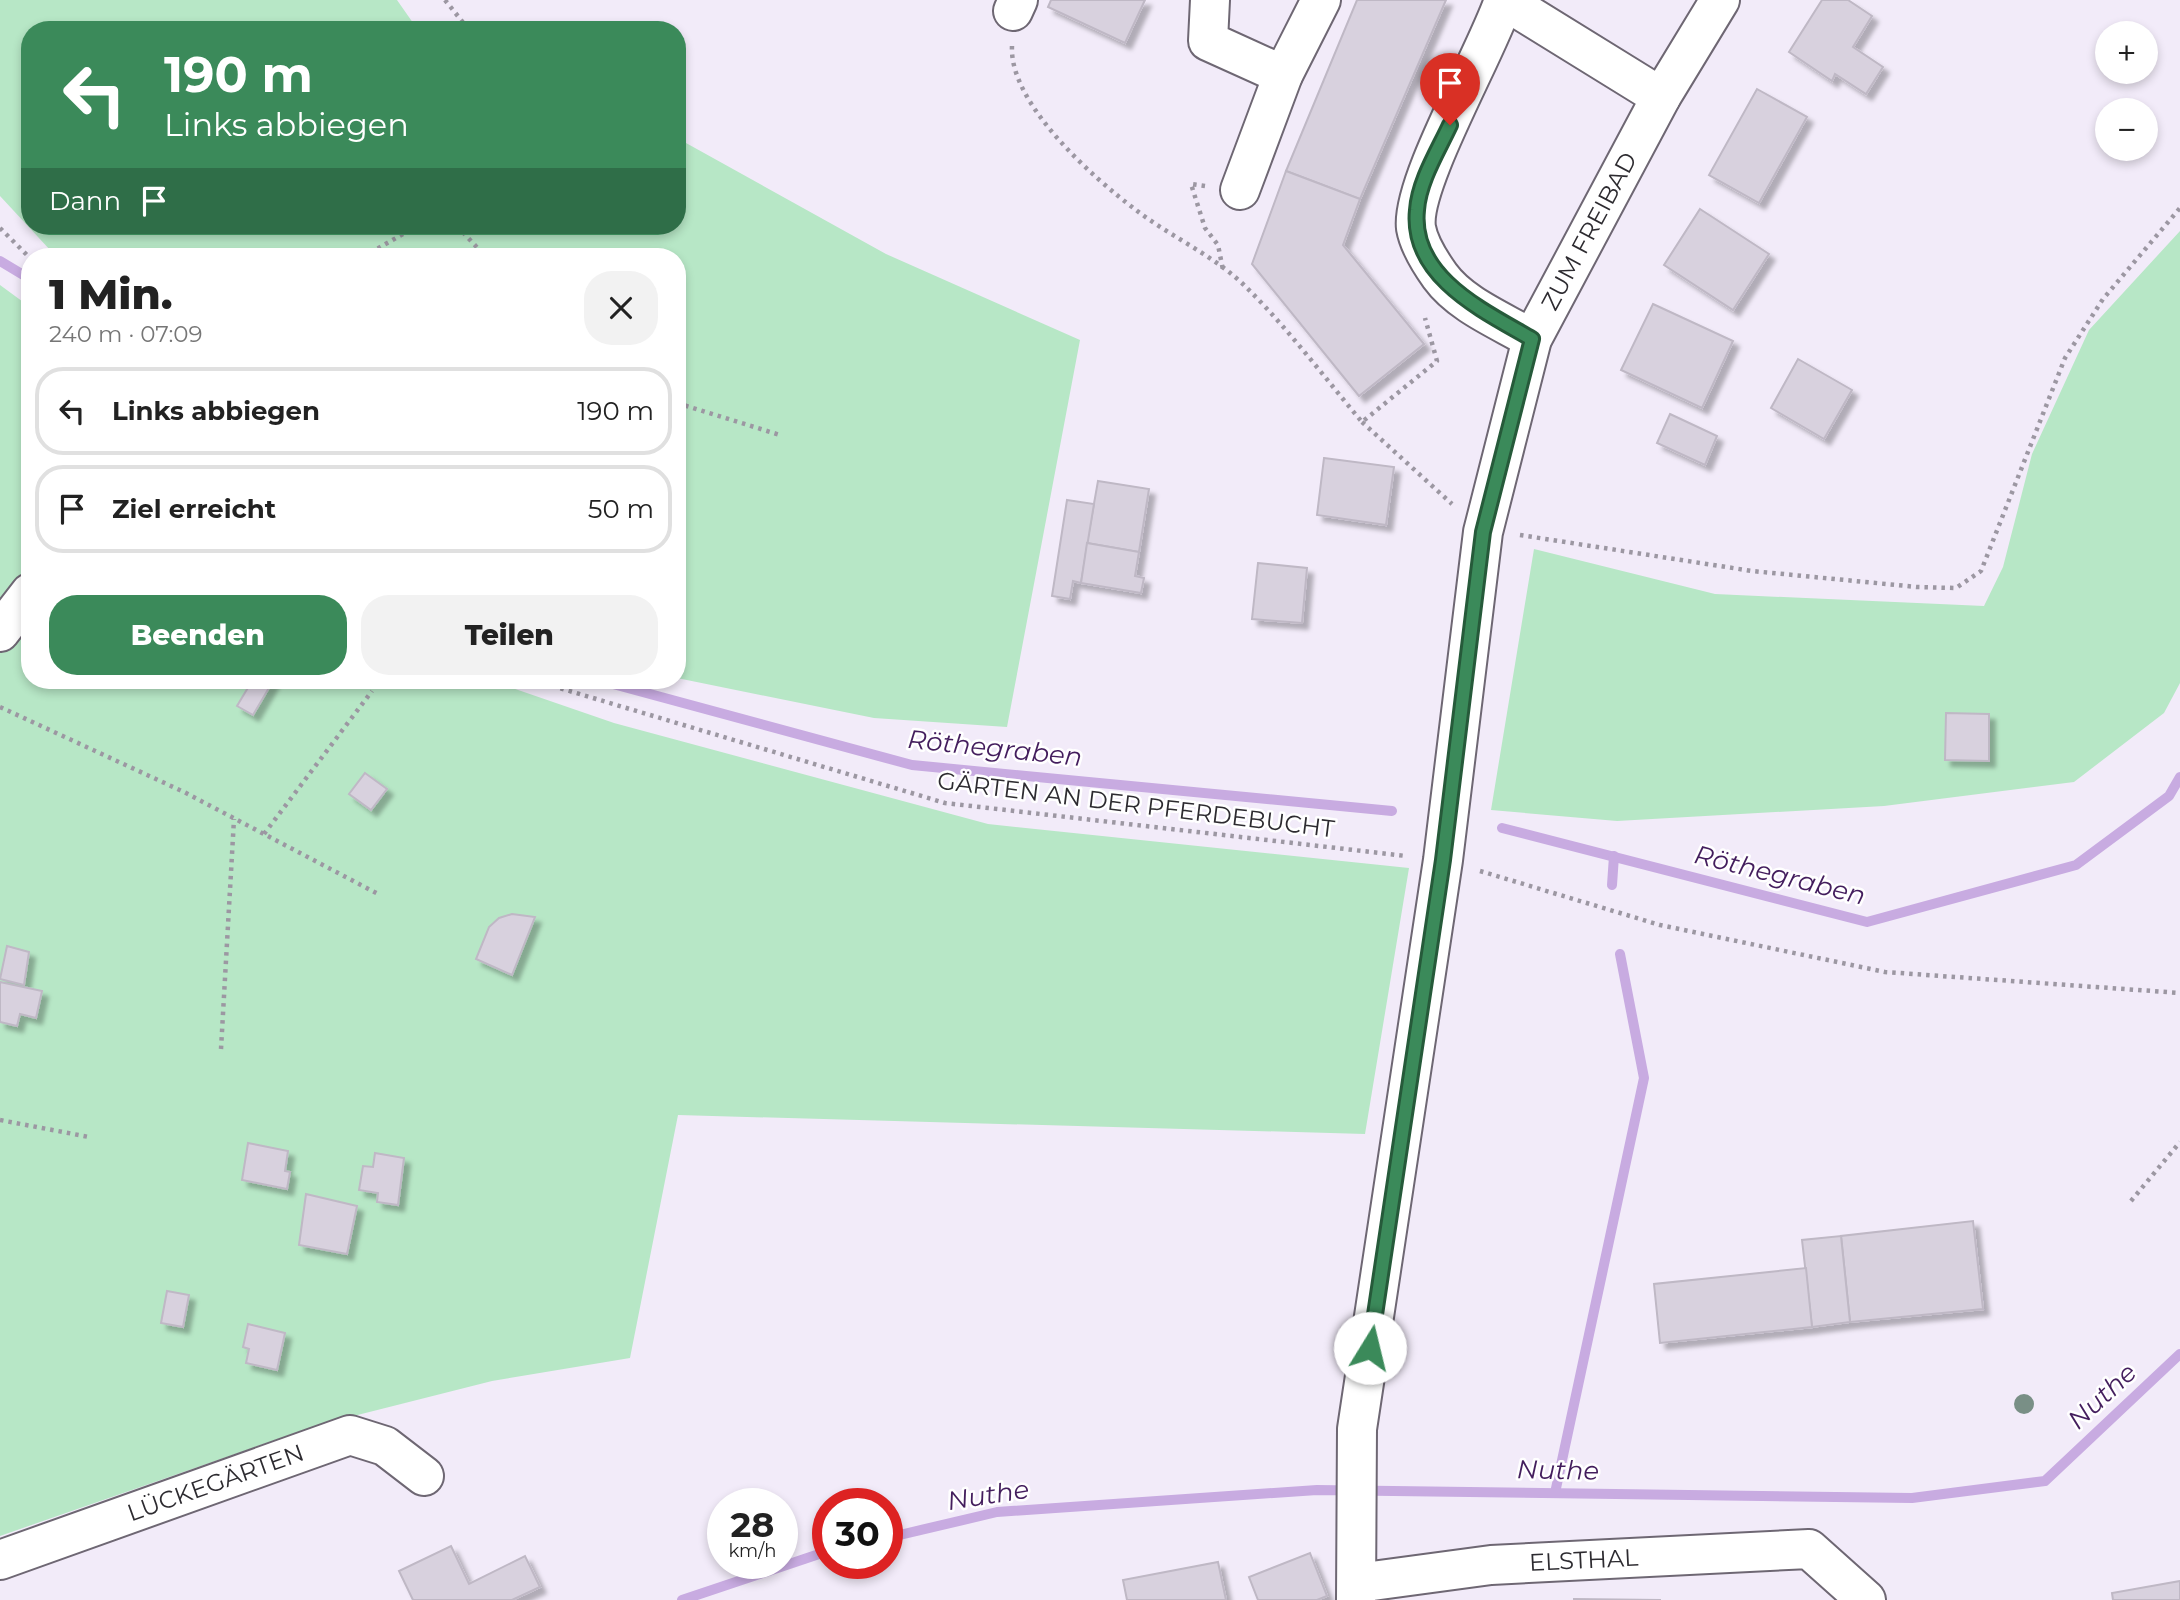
<!DOCTYPE html>
<html lang="de">
<head>
<meta charset="utf-8">
<style>
	body { margin:0; font-family:Montserrat,sans-serif; background:#f2f2f2; color:#222; height:100vh; display:flex; flex-direction:column; font-size:26px; white-space:nowrap }
	* { box-sizing:border-box; margin:0 }
	p { font-size:23px; color:#767676 }
	.icon { flex:none; width:38px; height:38px; fill:none; stroke:currentColor; stroke-width:2; stroke-linecap:round; stroke-linejoin:round }
	.map { position:relative; flex:1; overflow:hidden }
	.drawer { position:absolute; left:21px; top:248px; width:665px; height:441px; display:flex; flex-direction:column; background:#fff; border-radius:28px; box-shadow:0 4px 10px #0003 }
	.drawer>* { flex:none }
	.guide { position:absolute; left:21px; top:21px; width:665px; height:214px; border-radius:28px; box-shadow:0 4px 10px #0003; background:#3b8a5a; color:#fff; overflow:hidden }
	.controls { position:absolute; left:2095px; top:21px; display:grid; gap:14px }
	.controls a { display:grid; place-items:center; width:63px; height:63px; border-radius:50%; background:#fff; box-shadow:0 4px 10px #0003; font-size:35px }
	.speed { position:absolute; left:707px; top:1488px; display:flex; gap:14px; font-size:35px; font-weight:700; text-align:center }
	.speed>* { display:grid; place-content:center; width:91px; height:91px; border-radius:50%; background:#fff; box-shadow:0 4px 10px #0003; line-height:1 }
	.speed small { font-size:18px; font-weight:400 }
	.speed .limit { border:10px solid #d22; background:#fff; color:#111 }
	.pin { position:absolute; display:grid; place-items:center; width:60px; height:60px; color:#fff; margin:-72px -30px; border-radius:50% 50% 50% 0; rotate:-45deg; box-shadow:0 0 7px #0007 }
	.pin .icon { rotate:45deg }
	.me { position:absolute; width:77px; margin:-38px; rotate:9deg; stroke-linejoin:round; filter:drop-shadow(0 0 5px #0008) }
	.turn { display:flex; align-items:center; gap:24px; height:147px; padding:0 28px; font-size:32px }
	.turn .icon { width:91px; height:91px; stroke-width:2.5 }
	.turn b { display:block; font-size:49px; line-height:60px }
	.then { display:flex; align-items:center; height:66px; padding:0 28px; background:#0003; gap:14px; font-size:26px }
	.round { display:grid; place-items:center; flex:none; width:74px; height:74px; border-radius:28px; background:#f2f2f2 }
	.summary { display:flex; align-items:center; justify-content:space-between; height:119px; padding:0 28px }
	h1 { font-size:42px; font-weight:800; line-height:52px }
	.button { display:flex; gap:14px; margin-top:auto; padding:14px 28px }
	.button a { flex:1; height:80px; border-radius:28px; background:#3b8a5a; color:#fff; font-size:28px; font-weight:800; line-height:80px; text-align:center }
	.button a+a { background:#f2f2f2; color:#222 }
	ul { padding:0; list-style:none }
	li { display:flex; align-items:center; gap:21px; height:88px; margin:0 14px 10px; padding:0 14px; border:4px solid #e0e0e0; border-radius:28px }
	li div { flex:1 }
	li b { display:block; font-size:26px }
	li em { font-style:normal }
	.map>svg:first-child { display:block }
	.green { fill:#b7e7c6 }
	.lines { fill:none; stroke-linecap:round; stroke-linejoin:round }
	.stream { stroke:#c8abe1; stroke-width:10 }
	.building { fill:#d8d1de; stroke:#bfb8c5; stroke-width:2; filter:url(#shadow) }
	.minor-casing { stroke:#6e6773; stroke-width:42 }
	.path { stroke:#9c97a2; stroke-width:4.5; stroke-dasharray:3.5 5; stroke-linecap:butt }
	.minor { stroke:#fff; stroke-width:38 }
	.tree { fill:#798f86 }
	.route-casing { stroke:#265a3a; stroke-width:18 }
	.route { stroke:#3b8a5a; stroke-width:12 }
	.labels { text-anchor:middle; stroke-width:5; stroke-linejoin:round; paint-order:stroke }
	.street-label { font-size:24px; fill:#2d2b30; stroke:#fff }
	.water-label { font-size:26px; font-style:italic; fill:#431d5d; stroke:#fff }
</style>
</head>
<body>
<div class="map">
<svg width="2180" height="1600" viewBox="0 0 2180 1600">
	<defs>
		<filter id="shadow"><feDropShadow dx="6" dy="6" stdDeviation="2" flood-color="#0004"/></filter>
	</defs>
	<rect width="100%" height="100%" fill="#f2ebf9"/>
	<g class="green">
		<path d="M0,0H397L418,30H30V226H677V138L886,254L1080,340L1007,727L874,718L677,678V257H82L51,251L0,196Z"/>
		<path d="M2180,231V683L2164,713L2074,782L1884,806L1617,821L1491,810L1534,549L1715,594L1984,606L2003,567L2032,454L2089,330Z"/>
		<path d="M0,285L30,307V681H492L614,723L988,824L1409,868L1365,1134L678,1115L630,1358L492,1381L318,1425L0,1536Z"/>
	</g>
	<g class="lines">
		<g class="stream">
			<path d="M0,261L30,279"/>
			<path d="M602,681L912,765L1392,811"/>
			<path d="M1502,828L1867,922L2076,865L2169,796L2180,777"/>
			<path d="M1612,885L1614,856"/>
			<path d="M1555,1493L1644,1078L1620,954"/>
			<path d="M887,1538L997,1512L1317,1490L1912,1498L2045,1481L2180,1354"/>
			<path d="M682,1600L828,1551"/>
		</g>
	</g>
	<g class="building">
		<path d="M1051,0H1145L1125,43L1048,7Z"/>
		<path d="M1357,0H1446L1360,199L1286,171Z"/>
		<path d="M1822,0H1848L1872,16L1853,47L1883,67L1866,94L1835,74L1832,81L1789,52Z"/>
		<path d="M1757,89L1807,117L1759,203L1709,175Z"/>
		<path d="M1286,171L1360,199L1343,245L1424,344L1359,396L1252,264Z"/>
		<path d="M1700,209L1769,254L1733,310L1664,265Z"/>
		<path d="M1653,304L1733,341L1702,408L1621,370Z"/>
		<path d="M1798,359L1852,390L1824,439L1771,408Z"/>
		<path d="M1670,414L1717,436L1705,465L1657,443Z"/>
		<path d="M1324,458L1394,467L1386,525L1317,515Z"/>
		<path d="M1098,481L1149,489L1139,552L1087,543Z"/>
		<path d="M1067,500L1094,504L1081,583L1073,581L1070,599L1052,596Z"/>
		<path d="M1087,543L1139,552L1135,576L1144,578L1141,593L1081,583Z"/>
		<path d="M1258,563L1307,568L1302,623L1252,619Z"/>
		<path d="M252,681H273L253,715L237,706Z"/>
		<path d="M1946,713L1989,714V761L1945,760Z"/>
		<path d="M365,773L387,789L371,810L349,794Z"/>
		<path d="M512,914L535,917L512,975L476,959L489,927L499,918Z"/>
		<path d="M7,946L29,952L24,985L0,979Z"/>
		<path d="M0,982L42,991L36,1018L20,1014L17,1026L0,1022Z"/>
		<path d="M248,1143L288,1151L285,1171L290,1172L287,1189L242,1180Z"/>
		<path d="M375,1153L404,1158L398,1205L377,1202L378,1193L359,1190L363,1166L373,1167Z"/>
		<path d="M306,1194L357,1206L347,1254L299,1245Z"/>
		<path d="M1973,1221L1983,1309L1850,1322L1841,1236Z"/>
		<path d="M1841,1236L1850,1322L1812,1327L1802,1240Z"/>
		<path d="M1806,1268L1812,1327L1660,1343L1654,1284Z"/>
		<path d="M167,1291L189,1295L183,1327L161,1323Z"/>
		<path d="M248,1324L285,1333L277,1370L246,1363L249,1349L243,1347Z"/>
		<path d="M451,1546L469,1584L525,1556L540,1587L512,1600H413L399,1571Z"/>
		<path d="M1310,1553L1327,1596L1317,1600H1258L1249,1577Z"/>
		<path d="M1218,1562L1226,1600H1127L1123,1580Z"/>
		<path d="M2180,1581V1600H2113L2112,1593Z"/>
		<path d="M1574,1599L1661,1600H1574Z"/>
	</g>
	<g class="lines">
		<defs>
			<g id="minor">
				<path d="M1210,0L1208,41L1283,75"/>
				<path d="M1504,0C1487,52 1410,184 1416,228C1419,245 1430,262 1440,276C1461,305 1502,321 1532,339"/>
				<path d="M1504,0L1661,97"/>
				<path d="M1013,11L1018,0"/>
				<path d="M1240,190L1283,75L1321,0"/>
				<path d="M0,632L30,593"/>
				<path id="s1" d="M0,1560L350,1435L385,1446L424,1476"/>
				<path id="s2" d="M1357,1583L1491,1565L1809,1549L1866,1600"/>
				<path id="s3" d="M1356,1600L1357,1429L1443,860L1483,532L1532,339L1661,97L1720,0"/>
			</g>
		</defs>
		<use href="#minor" class="minor-casing"/>
		<g class="path">
			<path d="M445,0L469,30"/>
			<path d="M1012,46C1009,103 1092,177 1136,210C1171,237 1217,257 1248,289C1289,330 1325,378 1362,422L1437,361L1425,318"/>
			<path d="M1205,186L1191,184L1205,228L1218,245L1223,270"/>
			<path d="M457,226L486,257"/>
			<path d="M0,228L30,258"/>
			<path d="M363,257L417,226"/>
			<path d="M677,403L780,435"/>
			<path d="M1362,422L1452,504"/>
			<path d="M1520,535L1752,571L1917,587L1956,588L1981,571L2065,358L2103,299L2180,208"/>
			<path d="M536,681L945,803L1406,856"/>
			<path d="M0,707L184,792L380,895"/>
			<path d="M264,834L372,691"/>
			<path d="M1480,871L1660,925L1885,972L2180,993"/>
			<path d="M221,1049L234,819"/>
			<path d="M0,1120L89,1137"/>
			<path d="M2131,1201L2180,1142"/>
		</g>
		<use href="#minor" class="minor"/>
	</g>
	<circle class="tree" cx="2024" cy="1404" r="10"/>
	<g class="lines">
		<defs>
			<path id="route" d="M1370,1348L1443,860L1483,532L1532,339C1484,311 1410,277 1417,210C1419,181 1438,151 1450,125"/>
		</defs>
		<use href="#route" class="route-casing"/>
		<use href="#route" class="route"/>
	</g>
	<g class="labels">
		<g class="street-label">
			<text dy="8" stroke="none"><textPath href="#s3" startOffset="1398">ZUM FREIBAD</textPath></text>
			<text transform="translate(1136 805) rotate(7)" y="8">GÄRTEN AN DER PFERDEBUCHT</text>
			<text dy="8" stroke="none"><textPath href="#s1" startOffset="229">LÜCKEGÄRTEN</textPath></text>
			<text dy="8" stroke="none"><textPath href="#s2" startOffset="228">ELSTHAL</textPath></text>
		</g>
		<g class="water-label">
			<text transform="translate(995 748) rotate(6)" y="9">Röthegraben</text>
			<text transform="translate(1780 875) rotate(14)" y="9">Röthegraben</text>
			<text transform="translate(2102 1396) rotate(-43)" y="9">Nuthe</text>
			<text transform="translate(1558 1470) rotate(1)" y="9">Nuthe</text>
			<text transform="translate(988 1495) rotate(-9)" y="9">Nuthe</text>
		</g>
	</g>
</svg>
<div class="controls">
<a>+</a>
<a>−</a>
</div>
<div class="speed"><div>28<small>km/h</small></div><div class="limit">30</div></div>
<div class="pin" style="left:1450px;top:125px;background:#d93025"><svg class="icon" aria-label="arrive" viewBox="0 0 24 24"><path d="M6 21V4h12l-3 4 3 4H6"/></svg></div>
<svg class="me" style="left:1370px;top:1348px" viewBox="-20 -20 40 40"><circle r="19" fill="#fff"/><path d="M0-13L10 11 0 6-10 11z" fill="#3b8a5a"/></svg>
<div class="guide">
<div class="turn"><svg class="icon" aria-label="left" viewBox="0 0 24 24"><path d="M17 20v-9H6M10 6l-5 5 5 5"/></svg><div><b>190 m</b>Links abbiegen</div></div>
<div class="then">Dann<svg class="icon" aria-label="arrive" viewBox="0 0 24 24"><path d="M6 21V4h12l-3 4 3 4H6"/></svg></div>
</div>
<section class="drawer">
<div class="summary"><div><h1>1 Min.</h1><p>240 m · 07:09</p></div><a class="round"><svg class="icon" aria-label="close" viewBox="0 0 24 24"><path d="M6 6l12 12M18 6L6 18"/></svg></a></div>
<ul>
<li><svg class="icon" aria-label="left" viewBox="0 0 24 24"><path d="M17 20v-9H6M10 6l-5 5 5 5"/></svg><div><b>Links abbiegen</b></div><em>190 m</em></li>
<li><svg class="icon" aria-label="arrive" viewBox="0 0 24 24"><path d="M6 21V4h12l-3 4 3 4H6"/></svg><div><b>Ziel erreicht</b></div><em>50 m</em></li>
</ul>
<div class="button"><a>Beenden</a><a>Teilen</a></div>
</section>
</div>
</body>
</html>
